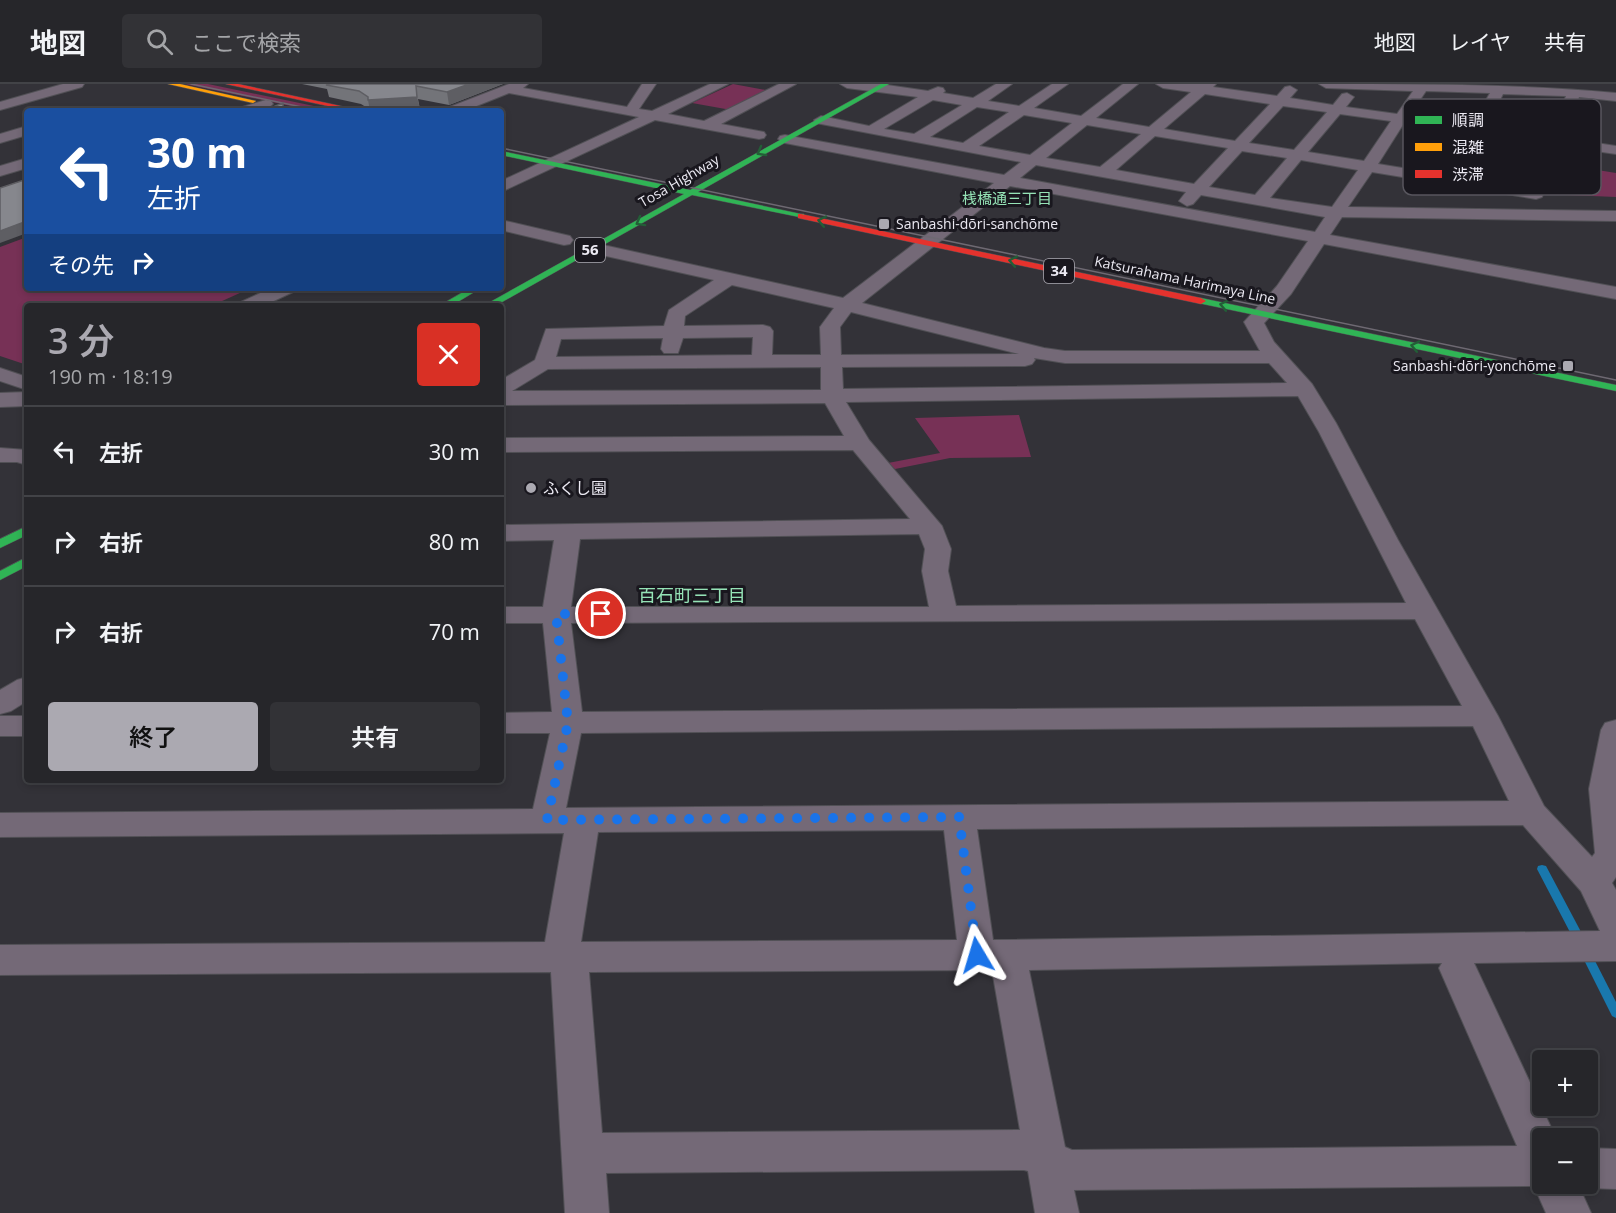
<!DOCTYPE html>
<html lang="ja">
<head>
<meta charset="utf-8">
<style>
	body { margin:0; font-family:"Open Sans","Noto Sans JP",sans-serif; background:#323236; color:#f1f3f6; height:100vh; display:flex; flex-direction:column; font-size:22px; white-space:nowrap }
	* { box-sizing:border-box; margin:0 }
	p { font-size:20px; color:#a4a5a8 }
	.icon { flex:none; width:33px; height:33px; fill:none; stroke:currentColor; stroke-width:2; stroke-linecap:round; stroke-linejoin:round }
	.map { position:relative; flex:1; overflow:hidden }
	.side { position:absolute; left:24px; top:219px; width:480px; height:480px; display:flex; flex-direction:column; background:#26262a; border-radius:6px; box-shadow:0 3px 9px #0003,0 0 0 2px #424347 }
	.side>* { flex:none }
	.top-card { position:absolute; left:24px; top:24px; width:480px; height:183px; border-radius:6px; box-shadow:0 3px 9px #0003,0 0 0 2px #424347; background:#1a4fa0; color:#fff; overflow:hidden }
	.tools { position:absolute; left:1532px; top:966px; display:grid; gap:12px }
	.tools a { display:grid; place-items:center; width:66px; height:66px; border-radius:6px; background:#26262a; box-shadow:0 3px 9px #0003,0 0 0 2px #424347; font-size:30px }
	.pin { position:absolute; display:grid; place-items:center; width:51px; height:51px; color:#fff; margin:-26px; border:3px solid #fff; border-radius:50%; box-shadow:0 2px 6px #0007 }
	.me { position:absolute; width:66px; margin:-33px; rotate:353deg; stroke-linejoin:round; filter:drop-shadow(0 0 4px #0008) }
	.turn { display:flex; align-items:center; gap:21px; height:126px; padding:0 24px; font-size:27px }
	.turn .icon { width:78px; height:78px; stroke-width:2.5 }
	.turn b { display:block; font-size:42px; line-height:51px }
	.then { display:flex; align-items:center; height:57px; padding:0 24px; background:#0003; gap:12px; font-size:22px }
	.round { display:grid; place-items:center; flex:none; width:63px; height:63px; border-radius:6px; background:#323236 }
	.head { display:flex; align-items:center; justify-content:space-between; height:102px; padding:0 24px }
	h1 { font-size:36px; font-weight:600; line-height:45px; color:#aba9b1 }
	.action { display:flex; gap:12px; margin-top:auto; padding:12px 24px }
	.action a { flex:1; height:69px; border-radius:6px; background:#aba9b1; color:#111; font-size:24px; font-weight:600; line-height:69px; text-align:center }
	.action a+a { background:#323236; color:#f1f3f6 }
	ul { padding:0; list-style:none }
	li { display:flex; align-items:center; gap:18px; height:90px; padding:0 24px; border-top:2px solid #424347 }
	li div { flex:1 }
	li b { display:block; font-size:22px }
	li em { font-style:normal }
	header { display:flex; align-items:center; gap:36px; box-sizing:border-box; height:84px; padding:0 30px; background:#26262a; border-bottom:2px solid #424347 }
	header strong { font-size:28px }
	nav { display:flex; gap:33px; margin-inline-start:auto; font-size:21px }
	.search { width:420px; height:54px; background:#323236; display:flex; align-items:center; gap:15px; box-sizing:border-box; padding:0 21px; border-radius:6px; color:#a4a5a8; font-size:22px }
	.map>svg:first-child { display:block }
	.green { fill:#773156 }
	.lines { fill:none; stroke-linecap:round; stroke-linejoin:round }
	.stream { fill:#1978ad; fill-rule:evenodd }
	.street-casing { stroke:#515055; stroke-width:2 }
	.fast-casing { stroke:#515055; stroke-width:1 }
	.slow-casing { stroke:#515055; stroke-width:1 }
	.jam-casing { stroke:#515055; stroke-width:1 }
	.street { fill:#746977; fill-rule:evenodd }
	.fast { fill:#30b455; fill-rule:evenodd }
	.slow { fill:#ff9f0a; fill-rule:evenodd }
	.jam { fill:#e5322d; fill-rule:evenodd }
	.tram { stroke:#6e6972; stroke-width:1.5 }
	.wall { fill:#737479 }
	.shaded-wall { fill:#5e5e63 }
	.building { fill:#86878d; stroke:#5e5e63; stroke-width:1.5 }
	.oneway { stroke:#235e37 }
	.route { stroke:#1a73e8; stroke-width:10; stroke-dasharray:0 18 }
	.poi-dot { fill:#aba9b1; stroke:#19171e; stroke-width:2 }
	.labels { text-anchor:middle; stroke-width:6; stroke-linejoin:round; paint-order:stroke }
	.far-street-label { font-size:14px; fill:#ebe9f2; stroke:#19171e }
	.far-poi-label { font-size:14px; fill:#ebe9f2; stroke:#19171e; text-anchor:start }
	.far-neighbourhood-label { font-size:15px; fill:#95e3b6; stroke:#19171e }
	.shield { fill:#19171e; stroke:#acaab2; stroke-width:1.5 }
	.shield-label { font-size:15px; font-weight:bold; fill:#ebe9f2 }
	.poi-label { font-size:16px; fill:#ebe9f2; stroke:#19171e; text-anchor:start }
	.neighbourhood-label { font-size:18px; fill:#95e3b6; stroke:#19171e }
	.key { fill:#19171e; stroke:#58565e; stroke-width:1.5 }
	.key-label { font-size:16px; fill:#ebe9f2 }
</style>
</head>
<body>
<header>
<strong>地図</strong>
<div class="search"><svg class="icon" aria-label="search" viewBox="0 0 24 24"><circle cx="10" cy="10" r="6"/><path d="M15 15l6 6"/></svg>ここで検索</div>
<nav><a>地図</a><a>レイヤ</a><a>共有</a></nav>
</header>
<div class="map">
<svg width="1616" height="1129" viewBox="0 0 1616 1129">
	<rect width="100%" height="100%" fill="#333238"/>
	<g class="green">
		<path d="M185,0H208L338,27H315Z"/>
		<path d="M733,0L771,7L731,26L692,19Z"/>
		<path d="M1554,79L1616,89V113L1543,110Z"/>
		<path d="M27,153V204H251L211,222H27V281L0,272V163Z"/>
		<path d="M1019,331L1031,373L950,374L895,385L888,379L940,369L915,334Z"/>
	</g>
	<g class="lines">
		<g class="stream">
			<path d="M1542,781L1546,782L1580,846L1581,849L1580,852L1576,853L1572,852L1537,785L1538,782Z"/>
			<path d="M1589,872L1593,873L1616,918V934L1612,932L1584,876L1585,873Z"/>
		</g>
		<defs>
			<g id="street">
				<path d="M63,0H84L82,3L0,26V18Z"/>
				<path d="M509,0H528L523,4L627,23L642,0H656L639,25L652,27L710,0H728L668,30L704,37L779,0H796L721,40L764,48L766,51L764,54L759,55L655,36L501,108V97L639,33L509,9L464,27H445L447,24Z"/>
				<path d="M840,0H880L928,7L938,3L943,4L945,7L943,9L973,14L996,0H1012L988,17L1019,22L1052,0H1068L1034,24L1081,32L1123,0H1138L1096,34L1149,43L1191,8L1163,4L1156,0H1216L1213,3L1277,12L1285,3L1290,2L1297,6L1290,14L1333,21L1342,10L1347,9L1354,13L1346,23L1397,30L1413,7L1326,4L1319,0C1418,0 1518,0 1616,9V17L1579,13L1564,54L1616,62V70L1561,62L1542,113L1536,115L1372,88L1348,123L1616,127V137L1342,133L1330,151L1616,203V215L1324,160L1291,210L1264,239L1274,258L1312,300L1336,339L1398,456L1498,632L1544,722L1592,773L1595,769L1589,705L1601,646L1605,639L1616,636V793L1612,799L1616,806V877L1474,879L1556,1054H1542V1100H1587V1064L1616,1065V1105L1587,1104L1578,1100L1591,1129H1546L1534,1102L1074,1106L1079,1129H1035L1028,1087L1024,1086L606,1089L609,1129H565L551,888L0,891V861L545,858L564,749L0,753V729L533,725L550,649H501V629L552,628L543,539H501V523H543L554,456L501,457V441L910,435L853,366L501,368V354L844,352L825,319L501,321V296L535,276L546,245L664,242L669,226L714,196L588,168L585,164L588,160L594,159L843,214L994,99L785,59L778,55L780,52L785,51L1004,91L1021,78L816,39L814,36L821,32L869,42L918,13L847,4ZM1426,7L1490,9L1472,41L1409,32ZM1205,10L1270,20L1235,57L1164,45ZM1503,10L1566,12L1550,52L1486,43ZM933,16L962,21L914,50L884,45ZM1283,22L1327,28L1294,66L1249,59ZM977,23L1009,28L963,59L930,53ZM1340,30L1391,37L1364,77L1308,68ZM1024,31L1072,39L1030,71L979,62ZM1404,39L1468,49L1445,91L1378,80ZM1087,41L1141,50L1100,83L1046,74ZM1481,51L1547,60L1530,104L1460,93ZM1155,52L1228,64L1194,100L1116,86ZM1242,67L1287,74L1255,111L1209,103ZM1301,76L1358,86L1332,123L1270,114ZM1036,81L1186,108L1179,117L1187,122L1193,120L1201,111L1325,133L1315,148L1020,94ZM1010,102L1308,157L1277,202L1244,238L1260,267H1065L1044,264L862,219ZM732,201L834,224L820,243L821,271H772L773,247L770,243L763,241L684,242L685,232ZM851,228L1019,270L841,271L840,243ZM753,253L752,271L556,273L561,255L663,254L661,265L664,269H678L683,254ZM1034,274L1065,279H1269L1287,299L843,305L842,283L1025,282L1032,280L1035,276ZM821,283V306L512,307L548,285ZM1298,312L1319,348L1406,519L956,522L948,487L951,465L942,442L869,356L846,318ZM919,450L925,465L922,487L929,523H571L580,455ZM1415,535L1462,622L582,628L571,539ZM1473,642L1509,717L566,724L581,649ZM1523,741L1581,807L1600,847L993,856L977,745ZM944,746L957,856L581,858L598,748ZM1442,879L1439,884L1517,1062L1072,1066L1065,1063L1029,886ZM992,886L1020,1046L602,1049L589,888Z"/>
				<path d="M266,16L271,17L273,20C263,29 250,27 237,27L239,24Z"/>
				<path d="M27,42V51L0,59V50Z"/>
				<path d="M27,74V84L0,92V82Z"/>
				<path d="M501,136L570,152L573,156L570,160L564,161L501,146Z"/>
				<path d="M271,204H295L293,208L263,222H238L241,218Z"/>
				<path d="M0,284L27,293V306L0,297Z"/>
				<path d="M27,308V322L0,323V309Z"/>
				<path d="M0,364L27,366V381L17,378H0Z"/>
				<path d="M27,593V617L11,627L0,630V606L17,596Z"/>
				<rect x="0" y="632" width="27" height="20"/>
			</g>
			<g id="fast">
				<path d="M881,0H889L698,108L801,130H804V134L692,111L495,222H483L684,110L501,71V67L690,106Z"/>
				<path d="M470,204H481L451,222H439Z"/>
				<path d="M1201,214L1616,301V307L1198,219L1196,217Z"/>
				<path d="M27,442V451L0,464V455Z"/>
				<path d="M27,473V482L0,496V487Z"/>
			</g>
			<path id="slow" d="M168,0H180L256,17L253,19Z"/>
			<g id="jam">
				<path d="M226,0H238L364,27H351Z"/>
				<path d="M801,130L1201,214L1206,217L1201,220L798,134V130Z"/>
			</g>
		</defs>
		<use href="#street" class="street-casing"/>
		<use href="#fast" class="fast-casing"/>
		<use href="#slow" class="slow-casing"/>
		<use href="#jam" class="jam-casing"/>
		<use href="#street" class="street"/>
		<use href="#fast" class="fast"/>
		<use href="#slow" class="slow"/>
		<use href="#jam" class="jam"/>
		<g class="tram">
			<path d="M191,0L321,27"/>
			<path d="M501,64L1616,296"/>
		</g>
	</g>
	<path class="wall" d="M302,0H503L449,21L418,15L420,25L394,27H370L369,25L361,20L329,13L327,5Z"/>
	<g class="shaded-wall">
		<path d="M469,0H503L449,21L447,8Z"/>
		<path d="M417,13L420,25L394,27H370L368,16Z"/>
		<path d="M27,137V149L0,159V147Z"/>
	</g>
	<g class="building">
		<path d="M330,0H469L447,8L416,2L417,13L368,16V13L359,7L326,1Z"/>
		<path d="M283,19V26L286,27H230L242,23L262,27Z"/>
		<path d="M27,95V137L0,147V104Z"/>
	</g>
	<defs><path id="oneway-chevron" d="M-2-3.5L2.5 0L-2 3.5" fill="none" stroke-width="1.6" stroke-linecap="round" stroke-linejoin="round" transform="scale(1.5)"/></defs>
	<g class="oneway">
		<use href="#oneway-chevron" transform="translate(761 68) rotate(151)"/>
		<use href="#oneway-chevron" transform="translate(822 137) rotate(-168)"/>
		<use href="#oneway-chevron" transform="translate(640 138) rotate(151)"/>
		<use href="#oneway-chevron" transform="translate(1013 177) rotate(-168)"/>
		<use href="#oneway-chevron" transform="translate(1224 221) rotate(-168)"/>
		<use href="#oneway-chevron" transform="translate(1415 262) rotate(-168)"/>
	</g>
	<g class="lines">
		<path class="route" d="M601,530H556L568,639L547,736L959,733L977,871"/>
	</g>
	<g class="poi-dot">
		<rect x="878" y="134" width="12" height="12" rx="3"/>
		<rect x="1562" y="276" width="12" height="12" rx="3"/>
		<circle cx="531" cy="404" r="6"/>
	</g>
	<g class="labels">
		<g class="far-street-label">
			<text transform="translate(679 97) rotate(-30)" y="5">Tosa Highway</text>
			<text transform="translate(1185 196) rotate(12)" y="5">Katsurahama Harimaya Line</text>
		</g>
		<g class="far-poi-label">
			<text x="896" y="145">Sanbashi-dōri-sanchōme</text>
			<text x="1556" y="287" text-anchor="end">Sanbashi-dōri-yonchōme</text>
		</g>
		<g class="far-neighbourhood-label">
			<text x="1007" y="120">桟橋通三丁目</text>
		</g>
		<g class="shield">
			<rect x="575" y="154" width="30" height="24" rx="4.5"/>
			<rect x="1044" y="175" width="30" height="24" rx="4.5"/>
		</g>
		<g class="shield-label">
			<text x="590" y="171">56</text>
			<text x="1059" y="192">34</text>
		</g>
		<g class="poi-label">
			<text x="543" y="410">ふくし園</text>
		</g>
		<g class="neighbourhood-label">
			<text x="692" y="518">百石町三丁目</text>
		</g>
	</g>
	<rect x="1403" y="15" width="198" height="96" rx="9" class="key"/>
	<rect x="1415" y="32" width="27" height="8" fill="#30b455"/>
	<rect x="1415" y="59" width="27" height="8" fill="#ff9f0a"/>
	<rect x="1415" y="86" width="27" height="8" fill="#e5322d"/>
	<g class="key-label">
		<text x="1452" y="42">順調</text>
		<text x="1452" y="69">混雑</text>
		<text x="1452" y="96">渋滞</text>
	</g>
</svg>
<div class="tools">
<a>+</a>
<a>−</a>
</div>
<div class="pin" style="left:601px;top:530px;background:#d93025"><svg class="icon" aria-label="arrive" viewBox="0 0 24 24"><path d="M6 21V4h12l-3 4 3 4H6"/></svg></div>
<svg class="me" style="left:977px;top:871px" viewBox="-20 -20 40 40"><path d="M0-17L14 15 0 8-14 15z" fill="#1a73e8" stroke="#fff" stroke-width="4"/></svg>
<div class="top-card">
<div class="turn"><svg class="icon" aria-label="left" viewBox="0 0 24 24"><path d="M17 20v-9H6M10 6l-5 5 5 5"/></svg><div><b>30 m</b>左折</div></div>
<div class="then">その先<svg class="icon" aria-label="right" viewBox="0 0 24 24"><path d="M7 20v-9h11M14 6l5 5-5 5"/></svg></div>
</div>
<section class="side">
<div class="head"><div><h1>3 分</h1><p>190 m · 18:19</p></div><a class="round" style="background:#d93025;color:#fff"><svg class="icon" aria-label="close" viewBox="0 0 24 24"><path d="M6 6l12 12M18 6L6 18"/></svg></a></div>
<ul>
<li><svg class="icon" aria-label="left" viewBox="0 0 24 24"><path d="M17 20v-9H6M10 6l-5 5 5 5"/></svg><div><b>左折</b></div><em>30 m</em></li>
<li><svg class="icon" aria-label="right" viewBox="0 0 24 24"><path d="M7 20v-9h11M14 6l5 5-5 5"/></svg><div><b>右折</b></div><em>80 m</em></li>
<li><svg class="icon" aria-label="right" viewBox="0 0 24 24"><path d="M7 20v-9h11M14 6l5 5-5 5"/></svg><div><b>右折</b></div><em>70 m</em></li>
</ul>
<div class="action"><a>終了</a><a>共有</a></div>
</section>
</div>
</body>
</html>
